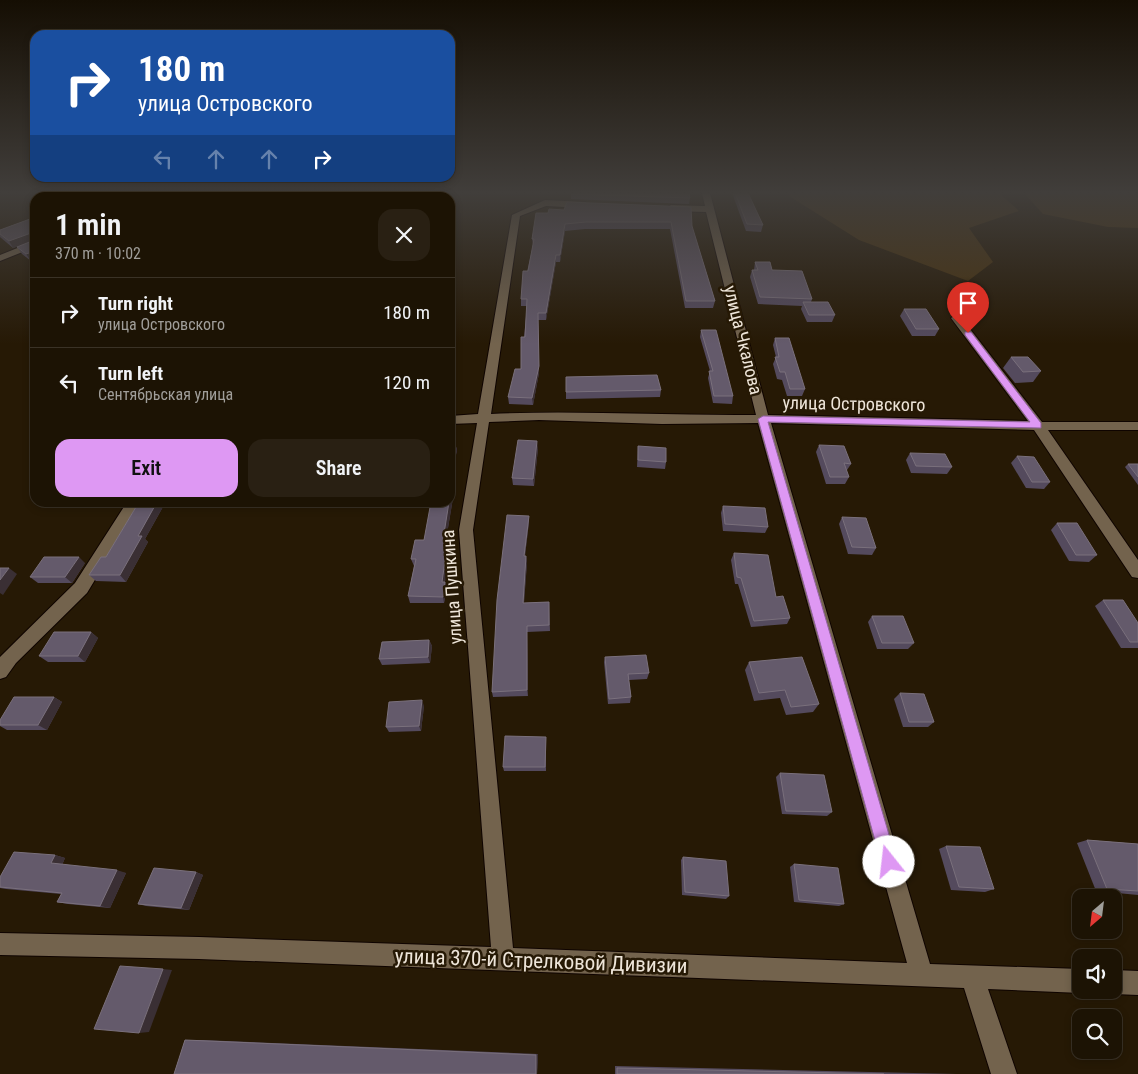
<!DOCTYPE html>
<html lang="en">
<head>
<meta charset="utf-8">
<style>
	body { margin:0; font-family:"Roboto Condensed",sans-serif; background:#292013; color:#f1f3f6; height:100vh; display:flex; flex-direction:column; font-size:19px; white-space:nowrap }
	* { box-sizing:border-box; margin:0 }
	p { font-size:16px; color:#a09e9a }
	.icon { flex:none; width:28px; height:28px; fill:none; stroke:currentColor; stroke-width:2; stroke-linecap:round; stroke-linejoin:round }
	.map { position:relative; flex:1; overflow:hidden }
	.panel { position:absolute; left:30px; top:192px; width:425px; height:315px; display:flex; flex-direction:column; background:#1c1304; border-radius:15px; box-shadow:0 2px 8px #0003,0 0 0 1px #3a3226 }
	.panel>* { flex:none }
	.guide { position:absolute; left:30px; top:30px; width:425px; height:152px; border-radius:15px; box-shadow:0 2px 8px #0003,0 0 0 1px #3a3226; background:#1a4fa0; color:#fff; overflow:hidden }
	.needle { width:32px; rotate:208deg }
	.buttons { position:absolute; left:1072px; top:889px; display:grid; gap:10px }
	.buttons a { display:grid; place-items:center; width:50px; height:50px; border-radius:10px; background:#1c1304; box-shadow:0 2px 8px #0003,0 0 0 1px #3a3226; font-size:25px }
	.pin { position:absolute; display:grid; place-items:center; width:42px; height:42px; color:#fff; margin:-51px -21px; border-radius:50% 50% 50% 0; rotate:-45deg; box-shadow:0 0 5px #0007 }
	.pin .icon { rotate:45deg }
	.me { position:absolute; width:55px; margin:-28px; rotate:344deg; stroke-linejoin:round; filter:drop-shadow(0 0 4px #0008) }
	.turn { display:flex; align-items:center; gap:18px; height:105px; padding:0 25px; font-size:22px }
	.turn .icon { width:65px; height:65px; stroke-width:2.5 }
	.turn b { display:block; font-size:35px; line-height:42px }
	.lanes { display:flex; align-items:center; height:48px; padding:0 25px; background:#0003; justify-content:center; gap:25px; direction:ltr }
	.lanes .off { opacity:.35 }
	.round { display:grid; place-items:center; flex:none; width:52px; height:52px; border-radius:15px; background:#292013 }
	.overview { display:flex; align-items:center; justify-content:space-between; height:85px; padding:0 25px }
	h1 { font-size:30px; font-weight:600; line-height:38px }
	.cta { display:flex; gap:10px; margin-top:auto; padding:10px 25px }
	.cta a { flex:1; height:58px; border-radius:15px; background:#de98f3; color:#111; font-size:20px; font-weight:600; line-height:58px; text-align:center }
	.cta a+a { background:#292013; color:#f1f3f6 }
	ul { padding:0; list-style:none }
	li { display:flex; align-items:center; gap:15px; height:70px; padding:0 25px; border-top:1px solid #3a3226 }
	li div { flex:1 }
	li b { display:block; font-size:19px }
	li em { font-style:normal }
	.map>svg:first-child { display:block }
	.green { fill:#49320d }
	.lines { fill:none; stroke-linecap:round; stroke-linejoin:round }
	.minor-casing { stroke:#0f0400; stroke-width:2 }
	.minor { fill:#73634d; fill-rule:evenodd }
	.wall { fill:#544a5d }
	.shaded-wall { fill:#3a2f34 }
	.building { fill:#645a6b; stroke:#7a707c }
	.route { fill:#de98f3; stroke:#90639e }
	.labels { text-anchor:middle; stroke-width:5; stroke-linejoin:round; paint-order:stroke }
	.street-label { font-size:18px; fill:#eee5d9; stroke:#261905 }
	.near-street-label { font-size:21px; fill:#eee5d9; stroke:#261905 }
</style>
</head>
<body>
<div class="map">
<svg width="1138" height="1074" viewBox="0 0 1138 1074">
	<rect width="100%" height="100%" fill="#261905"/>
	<g class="green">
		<path d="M792,193H999L1019,211L969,228L993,262L968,281L859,240L789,196Z"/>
		<path d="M1024,193H1138V228L1108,227L1043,214Z"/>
	</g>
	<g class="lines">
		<defs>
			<g id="minor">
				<path d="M147,193H158L152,198H140Z"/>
				<path d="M702,193H710L768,415L1028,421L951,318L956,315L960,316L1042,422H1138V430H1048L1138,560V578L1132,577L1034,430L771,423L930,964L1081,969V990H1088L1081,993L988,989L1017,1074H991L964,988L199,959L0,955V933L199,937L491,947L459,530L477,423L450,424V416L478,414L512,215L545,200L585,202L589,205L585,208L546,206L520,216L491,414C579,410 667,416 756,415L706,212L671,211L667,208L671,205L705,206ZM539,420L662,424L758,423L907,963L513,948L473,530L489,422Z"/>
				<path d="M35,241V247L0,261V255Z"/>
				<path d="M127,502H142L87,593L16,663L6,677L0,679V657L75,583Z"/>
				<path d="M1114,970L1138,971V995L1114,994L1106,990H1114Z"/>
			</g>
		</defs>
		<use href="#minor" class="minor-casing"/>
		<use href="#minor" class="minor"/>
	</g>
	<g class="wall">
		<path d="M97,193H137L144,198H99Z"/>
		<path d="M571,193L690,198L689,204L571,199Z"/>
		<path d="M732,193H748L763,225L761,232L746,231Z"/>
		<path d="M567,202L692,226L715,301L713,308H685L670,229H585L565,231L560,262H556L546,320H538L539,373L533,405L509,404L508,397L521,369L527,306H521V299L533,245L532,239L548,213L564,210Z"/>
		<path d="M30,219L35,222V259L31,261L22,254L17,247L32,241L13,248L0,237V230Z"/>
		<path d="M755,262L772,270L812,299L811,302L835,315L832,322H807L801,309L802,306L758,304L750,277L752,270H754Z"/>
		<path d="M904,309L939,329L935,336H912L900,316Z"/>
		<path d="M701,330L733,396L732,404L713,403L708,378L710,371L700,337Z"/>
		<path d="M775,338L805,389L802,396H787L782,380L777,379L773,364L776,357L773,345Z"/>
		<path d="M1011,357L1041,371L1033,382L1015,383L1003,368Z"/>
		<path d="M566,377L661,390L660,397L566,399Z"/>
		<path d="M450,443H455L457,450L452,473H454L456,480L446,540H448L450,546L445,582L447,589L444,603H410L408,596L414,566L411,559L424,540Z"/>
		<path d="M819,445L851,464L847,470H846L849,477L845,484H826L816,452Z"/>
		<path d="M638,446L666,462L665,469L637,467Z"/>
		<path d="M538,448L534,486L513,485L512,478Z"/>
		<path d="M910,453L952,467L947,474L911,473L906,460Z"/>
		<path d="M1017,456L1050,482L1044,489L1026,488L1011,463Z"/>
		<path d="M1128,464H1138V485L1125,467Z"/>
		<path d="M139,502H162L164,505L145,539L148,542L126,582L96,581L89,575L106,557Z"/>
		<path d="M723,506L768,527L765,533L723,531L721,513Z"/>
		<path d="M529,516V522L525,556H526L527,563L524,603L549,602L550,631L527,632L528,696L493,697L492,692Z"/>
		<path d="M842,517L876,548L872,555L848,554L839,524Z"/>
		<path d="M1057,523L1097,555L1089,562L1069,561L1051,530Z"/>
		<path d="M734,553L776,597L790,618L787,624L751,627L738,584H735L731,560Z"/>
		<path d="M85,563L72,583H38L30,577Z"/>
		<path d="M1103,600L1138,623V648H1121L1095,606Z"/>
		<path d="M872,616L914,643L908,649H877L868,622Z"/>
		<path d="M91,632L98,638L85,662H48L39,656Z"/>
		<path d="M429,640L432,646L430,663L382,665L379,659Z"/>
		<path d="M605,657L649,673L647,679L629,680L631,697L630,703L608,704L604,662Z"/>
		<path d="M749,662L819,704L813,712L786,715L780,698L754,701L745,670Z"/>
		<path d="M900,693L934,722L928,727H903L894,699Z"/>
		<path d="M54,697L62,702L47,730H7L0,726V720Z"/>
		<path d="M424,706L421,731L389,732L386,727Z"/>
		<path d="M546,737V771H504L503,767Z"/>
		<path d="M780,773L832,812L827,816L782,814L776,777Z"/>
		<path d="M1087,840L1138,844V895L1096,891L1077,843Z"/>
		<path d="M946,846L994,889L985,892L951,890L939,849Z"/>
		<path d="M55,855L65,858L62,865L126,873L110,908L68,904L57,902L61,894L6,889L0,888V877Z"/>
		<path d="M683,857L729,896L726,899L682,895L681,860Z"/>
		<path d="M794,864L844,904L839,906L794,902L790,867Z"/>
		<path d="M196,872L203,875L189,910L146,906L138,904Z"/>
		<path d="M185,1040H202L538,1054L537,1074H174Z"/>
		<path d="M615,1066L957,1074H960H615Z"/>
	</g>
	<g class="shaded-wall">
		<path d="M565,224V231L560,262V255Z"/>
		<path d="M31,233L35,240L13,248L9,241Z"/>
		<path d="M35,251V259L31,261L26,254Z"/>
		<path d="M556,255V262L546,320V313Z"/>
		<path d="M538,313L539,373L533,405L532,398Z"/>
		<path d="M537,441L538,448L534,486L533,479Z"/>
		<path d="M455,443L457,450L451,480L450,470Z"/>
		<path d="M454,473L456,480L445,546L443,540L449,502H450V498Z"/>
		<path d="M157,502H162L164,505L145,539L148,542L126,582L120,575L138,536Z"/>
		<path d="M529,516V522L524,563V556Z"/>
		<path d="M448,540L450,546L444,589L442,582Z"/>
		<path d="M526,556L527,563L523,609V603Z"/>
		<path d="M79,557L85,563L72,583L65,577Z"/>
		<path d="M9,568L17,574L3,595L0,593V580Z"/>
		<path d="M445,582L447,589L444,603L443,597Z"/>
		<path d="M527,626V632L528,696L527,690Z"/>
		<path d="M91,632L98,638L85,662L78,656Z"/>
		<path d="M429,640L432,646L430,663L428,657Z"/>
		<path d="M54,697L62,702L47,730L38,725Z"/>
		<path d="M422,700L424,706L421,731L419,726Z"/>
		<path d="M55,855L65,858L61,867L51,863Z"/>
		<path d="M117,870L126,873L110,908L100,906Z"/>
		<path d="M196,872L203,875L189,910L181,908Z"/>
		<path d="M163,969L172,970L149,1032L139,1033Z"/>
		<path d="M538,1054L537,1074H536V1055Z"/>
	</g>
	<g class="building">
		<path d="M100,193H137L144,198H107Z"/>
		<path d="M689,193L690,198L571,194V193Z"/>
		<path d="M735,193H748L763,225L747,224Z"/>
		<path d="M567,202L691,207L692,226L715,301H686L671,222H586L565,224L560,255H556L546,313H538L539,366L532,398L508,397L515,369H521V337H525L527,299H521L523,271H528L534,239H532L536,213H548L549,209L564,210Z"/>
		<path d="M30,219L35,222V251L26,254L17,247L32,241L31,233L9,241L0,234V230Z"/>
		<path d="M755,262H770L772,270L802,271L812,299L760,297L752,270H758Z"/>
		<path d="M803,302H828L835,315H809Z"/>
		<path d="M904,309H926L939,329H916Z"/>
		<path d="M701,330H716L733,396H714L709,371H713Z"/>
		<path d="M775,338H789L805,389H790L785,372H780L775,357H779Z"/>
		<path d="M1011,357H1028L1041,371L1023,372Z"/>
		<path d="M657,375L661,390L566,392V377Z"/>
		<path d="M518,440L537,441L533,479L512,478Z"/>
		<path d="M450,443H455L450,470Z"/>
		<path d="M819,445L844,446L851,464L844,463L849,477H830Z"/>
		<path d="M638,446L666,448V462L638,460Z"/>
		<path d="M910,453L945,454L952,467L916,466Z"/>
		<path d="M1017,456L1034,457L1050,482H1032Z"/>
		<path d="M1128,464H1138V477Z"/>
		<path d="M450,473H454L450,498Z"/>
		<path d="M139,502H157L138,536H142L120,575H89L101,557H106Z"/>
		<path d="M431,502H449L443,540H448L442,582H445L443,597L408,596L416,559H411L415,540H424Z"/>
		<path d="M723,506L765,508L768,527L725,524Z"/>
		<path d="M507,515L529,516L524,556H526L523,603L549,602V625L527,626V690L492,692L497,600Z"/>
		<path d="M842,517L866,518L876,548L852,547Z"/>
		<path d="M1057,523H1077L1097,555H1076Z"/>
		<path d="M734,553L768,555L776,597L783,596L790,618L754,621L741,578L737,577Z"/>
		<path d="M44,557H79L65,577H30Z"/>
		<path d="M0,568H9L0,580Z"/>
		<path d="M1103,600H1123L1138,623V642H1130Z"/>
		<path d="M872,616H903L914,643H882Z"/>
		<path d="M54,632H91L78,656H39Z"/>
		<path d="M429,640L428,657L379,659L382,642Z"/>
		<path d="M646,655L649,673L628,674L631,697L609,699L605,657Z"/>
		<path d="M802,657L819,704L791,707L785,690L759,693L749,662Z"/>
		<path d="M900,693L924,694L934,722H909Z"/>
		<path d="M14,697H54L38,725H0V720Z"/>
		<path d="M422,700L419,726L386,727L389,702Z"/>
		<path d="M505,736L546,737L545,767H503Z"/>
		<path d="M780,773L824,775L832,812L786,811Z"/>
		<path d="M1087,840L1138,844V891L1107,889Z"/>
		<path d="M946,846L980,847L994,889L959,887Z"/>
		<path d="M14,852L55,855L51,863L117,870L100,906L57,902L62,893L0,887V877Z"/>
		<path d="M683,857L726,861L729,896L685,892Z"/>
		<path d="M794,864L838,868L844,904L799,900Z"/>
		<path d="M154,868L196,872L181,908L138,904Z"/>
		<path d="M120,966L163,969L139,1033L94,1029Z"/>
		<path d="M185,1040L536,1055V1074H174Z"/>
		<path d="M617,1068L884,1074H617Z"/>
	</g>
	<linearGradient id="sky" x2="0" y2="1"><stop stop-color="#150e03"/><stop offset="0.56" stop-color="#413e3b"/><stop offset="1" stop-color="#413e3b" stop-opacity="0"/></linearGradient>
	<rect width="1138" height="344" fill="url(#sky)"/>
	<path class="route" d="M965,332H971L1041,423V428L768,422L897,862L895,867L889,870L883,867L881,862L758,419L763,416L1030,422L965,335Z"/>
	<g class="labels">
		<g class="street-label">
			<text transform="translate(743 340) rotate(76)" y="6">улица Чкалова</text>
			<text transform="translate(854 404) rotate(1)" y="6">улица Островского</text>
			<text transform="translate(452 587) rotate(-94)" y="6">улица Пушкина</text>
		</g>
		<g class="near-street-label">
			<text transform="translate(541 961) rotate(2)" y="7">улица 370-й Стрелковой Дивизии</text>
		</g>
	</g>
</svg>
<div class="buttons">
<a><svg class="needle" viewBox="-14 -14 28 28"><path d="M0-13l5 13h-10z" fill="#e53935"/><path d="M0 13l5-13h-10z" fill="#a09e9a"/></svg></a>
<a><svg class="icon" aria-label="sound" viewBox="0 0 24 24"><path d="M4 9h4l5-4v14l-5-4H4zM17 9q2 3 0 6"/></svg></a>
<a><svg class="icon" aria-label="search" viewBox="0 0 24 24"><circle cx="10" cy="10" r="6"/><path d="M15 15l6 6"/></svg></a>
</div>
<div class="pin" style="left:968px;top:333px;background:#d93025"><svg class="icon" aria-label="arrive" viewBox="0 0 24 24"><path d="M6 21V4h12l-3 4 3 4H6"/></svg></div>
<svg class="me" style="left:889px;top:862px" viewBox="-20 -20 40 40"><circle r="19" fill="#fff"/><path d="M0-13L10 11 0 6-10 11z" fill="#de98f3"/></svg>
<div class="guide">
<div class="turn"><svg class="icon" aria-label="right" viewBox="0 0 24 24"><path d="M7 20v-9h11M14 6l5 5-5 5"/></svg><div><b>180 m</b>улица Островского</div></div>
<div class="lanes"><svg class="icon off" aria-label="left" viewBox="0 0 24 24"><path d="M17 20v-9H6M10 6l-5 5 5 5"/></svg><svg class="icon off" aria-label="ahead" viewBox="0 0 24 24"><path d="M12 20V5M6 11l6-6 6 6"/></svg><svg class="icon off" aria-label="ahead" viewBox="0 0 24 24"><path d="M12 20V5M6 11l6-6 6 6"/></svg><svg class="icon" aria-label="right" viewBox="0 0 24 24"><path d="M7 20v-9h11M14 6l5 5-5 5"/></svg></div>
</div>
<section class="panel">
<div class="overview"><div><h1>1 min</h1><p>370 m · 10:02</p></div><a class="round"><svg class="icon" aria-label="close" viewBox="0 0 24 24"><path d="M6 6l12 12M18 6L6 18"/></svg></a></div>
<ul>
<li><svg class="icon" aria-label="right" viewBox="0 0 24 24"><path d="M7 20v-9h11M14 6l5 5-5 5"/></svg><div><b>Turn right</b><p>улица Островского</p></div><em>180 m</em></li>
<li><svg class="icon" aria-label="left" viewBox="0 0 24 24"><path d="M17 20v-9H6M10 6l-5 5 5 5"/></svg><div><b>Turn left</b><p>Сентябрьская улица</p></div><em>120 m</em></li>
</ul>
<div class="cta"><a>Exit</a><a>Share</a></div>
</section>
</div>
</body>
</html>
